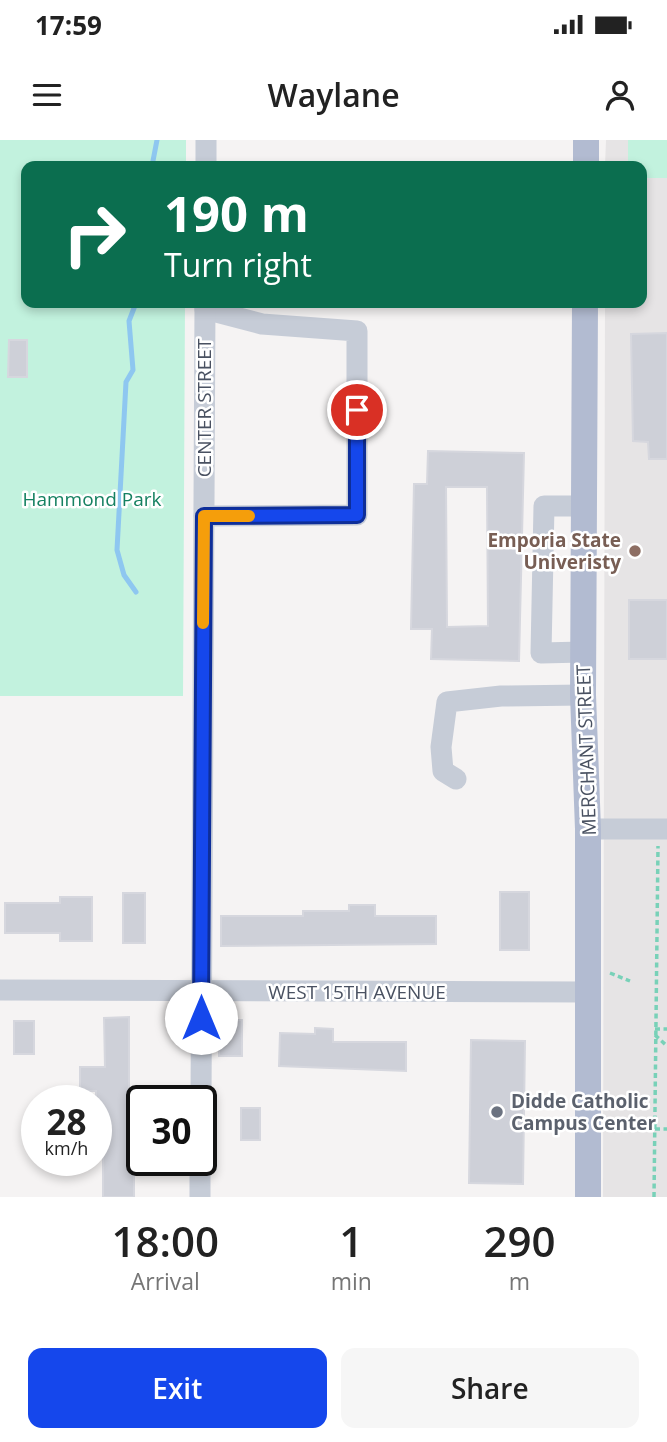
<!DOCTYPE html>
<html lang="en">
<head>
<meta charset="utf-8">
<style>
	body { margin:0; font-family:"Open Sans",sans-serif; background:#f6f6f6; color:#222; height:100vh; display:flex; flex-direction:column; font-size:26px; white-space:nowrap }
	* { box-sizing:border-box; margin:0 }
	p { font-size:23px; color:#767676 }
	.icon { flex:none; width:38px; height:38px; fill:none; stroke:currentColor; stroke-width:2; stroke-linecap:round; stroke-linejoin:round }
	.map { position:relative; height:1057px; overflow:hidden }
	.panel { display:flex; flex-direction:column; background:#fff; flex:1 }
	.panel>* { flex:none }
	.guide { position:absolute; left:21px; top:21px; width:626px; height:147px; border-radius:14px; box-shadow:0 4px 10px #0003; background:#0b6e4f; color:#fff; overflow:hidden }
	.speed { position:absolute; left:21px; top:945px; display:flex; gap:14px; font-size:35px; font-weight:700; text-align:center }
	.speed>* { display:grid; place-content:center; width:91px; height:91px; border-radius:50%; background:#fff; box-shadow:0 4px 10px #0003; line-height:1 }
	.speed small { font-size:18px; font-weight:400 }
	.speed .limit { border:4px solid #111; border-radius:10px; background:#fff; color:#111 }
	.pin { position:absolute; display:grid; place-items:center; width:60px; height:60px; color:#fff; margin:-30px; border:4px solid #fff; border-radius:50%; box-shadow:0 2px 7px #0007 }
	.me { position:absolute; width:77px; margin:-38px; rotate:0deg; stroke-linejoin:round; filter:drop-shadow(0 0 5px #0008) }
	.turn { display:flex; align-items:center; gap:24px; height:147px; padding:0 28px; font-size:32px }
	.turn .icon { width:91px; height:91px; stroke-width:2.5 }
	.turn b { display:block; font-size:49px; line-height:60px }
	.eta { display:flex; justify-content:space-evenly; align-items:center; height:119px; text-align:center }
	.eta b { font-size:42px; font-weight:600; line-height:49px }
	.button { display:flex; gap:14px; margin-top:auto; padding:14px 28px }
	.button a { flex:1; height:80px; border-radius:14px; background:#1547ec; color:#fff; font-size:28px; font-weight:600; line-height:80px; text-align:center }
	.button a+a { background:#f6f6f6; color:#222 }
	.status { display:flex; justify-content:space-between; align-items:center; height:49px; padding:0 35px; background:#fff; direction:ltr }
	.status svg { height:19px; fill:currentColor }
	header { display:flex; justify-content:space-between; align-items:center; height:91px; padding:0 28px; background:#fff; font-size:32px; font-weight:600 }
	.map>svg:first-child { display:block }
	.education { fill:#e6e4e5 }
	.green { fill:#c2f2de }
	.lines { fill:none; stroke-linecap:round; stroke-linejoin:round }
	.stream { stroke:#8ec7f0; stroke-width:5 }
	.building { fill:#ced0d8; stroke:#d6d7de; stroke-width:2; fill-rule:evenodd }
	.path { stroke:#78d1b8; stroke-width:3.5; stroke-dasharray:5 3.5; stroke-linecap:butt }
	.minor { stroke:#c6ccd7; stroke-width:21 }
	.major { stroke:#b2bbd1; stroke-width:26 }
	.route-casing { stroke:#0e2e99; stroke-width:18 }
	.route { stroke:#1547ec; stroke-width:12 }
	.slow { stroke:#f59e0b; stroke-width:12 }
	.education-dot { fill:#8d6e63; stroke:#fff; stroke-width:2.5 }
	.worship-dot { fill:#6b7280; stroke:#fff; stroke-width:2.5 }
	.labels { text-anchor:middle; stroke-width:5; stroke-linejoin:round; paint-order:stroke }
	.street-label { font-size:19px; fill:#495161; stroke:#fff }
	.park-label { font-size:19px; fill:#158161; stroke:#fff }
	.education-label { font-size:19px; font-weight:bold; fill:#785e54; stroke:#fff; text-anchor:end }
	.worship-label { font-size:19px; font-weight:bold; fill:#5b616d; stroke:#fff; text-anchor:start }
</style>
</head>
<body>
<div class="status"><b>17:59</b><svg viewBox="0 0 49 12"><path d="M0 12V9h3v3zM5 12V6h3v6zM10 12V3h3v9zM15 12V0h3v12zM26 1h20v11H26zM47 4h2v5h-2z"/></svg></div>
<header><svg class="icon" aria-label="menu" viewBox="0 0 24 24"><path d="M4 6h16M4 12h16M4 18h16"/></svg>Waylane<svg class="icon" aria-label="person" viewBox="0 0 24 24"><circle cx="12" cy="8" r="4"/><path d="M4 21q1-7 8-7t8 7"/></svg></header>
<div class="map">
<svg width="667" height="1057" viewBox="0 0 667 1057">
	<rect width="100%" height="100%" fill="#f5f3f3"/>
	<path class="education" d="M606,0H667V1057H603L605,163H642V26H605Z"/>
	<g class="green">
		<path d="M0,0H186V26H26V163H185L183,556H0Z"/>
		<path d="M628,0H667V38H642V26H628Z"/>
	</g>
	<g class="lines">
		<g class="stream">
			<path d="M152,26L157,0"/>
			<path d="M136,163L129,181L133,230L126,242L117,410L124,435L136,452"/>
		</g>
	</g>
	<g class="building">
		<path d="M667,193V319H649L648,302L633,301L631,194Z"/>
		<path d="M9,200H27V237H8Z"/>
		<path d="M428,311L524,313L519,521L431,519L432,489H411L414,344H427ZM446,347H487L488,486L447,487Z"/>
		<rect x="629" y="460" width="38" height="59"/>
		<rect x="500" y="752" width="29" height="58"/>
		<rect x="123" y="753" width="22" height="50"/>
		<path d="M60,757H92V801H60V793H5V763H60Z"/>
		<path d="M349,765H375V776H436V804L221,806V776H303V771H349Z"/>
		<path d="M129,877V1011H134V1057H103V997H96V951H80V927H105L104,878Z"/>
		<rect x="219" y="880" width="23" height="36"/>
		<rect x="14" y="881" width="20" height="33"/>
		<path d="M315,888L333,889V902H406V931L279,926L280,893L315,894Z"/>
		<path d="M471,900L525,901L523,1044L469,1043Z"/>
		<rect x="241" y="968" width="19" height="32"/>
	</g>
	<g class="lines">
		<g class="path">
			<path d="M610,833L630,841"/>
			<path d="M655,889H667"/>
			<path d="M655,895L667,906"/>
			<path d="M655,989H667"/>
			<path d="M654,1057L658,706"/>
		</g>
		<g class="minor">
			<path d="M206,26V0"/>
			<path d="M204,376L357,375V191L262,184L205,169"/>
			<path d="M583,512L541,513L544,366H584"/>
			<path d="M456,639L443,631L441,607L447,562L501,556L583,555"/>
			<path d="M588,689H667"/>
			<path d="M0,850L587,852"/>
			<path d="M201,961L205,163"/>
			<path d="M200,1057V1020"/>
		</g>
		<g class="major">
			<path d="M586,26V0"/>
			<path d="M585,163L583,555L588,689V1057"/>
		</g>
	</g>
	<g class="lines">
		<defs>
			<path id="route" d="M201,878L204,376L357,375V270"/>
		</defs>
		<use href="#route" class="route-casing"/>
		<use href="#route" class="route"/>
		<path class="slow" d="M203,483L204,376H249"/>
	</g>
	<circle class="education-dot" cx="635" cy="411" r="7"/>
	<circle class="worship-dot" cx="497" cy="972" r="7"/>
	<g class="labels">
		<g class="street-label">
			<text transform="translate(204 268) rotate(-90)" y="7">CENTER STREET</text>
			<text transform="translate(586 610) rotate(-92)" y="7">MERCHANT STREET</text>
			<text x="357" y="859">WEST 15TH AVENUE</text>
		</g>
		<g class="park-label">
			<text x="92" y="366">Hammond Park</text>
		</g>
		<g class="education-label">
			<text x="621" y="407">Emporia State<tspan x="621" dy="22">Univeristy</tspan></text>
		</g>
		<g class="worship-label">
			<text x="511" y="968">Didde Catholic<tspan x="511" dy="22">Campus Center</tspan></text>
		</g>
	</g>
</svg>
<div class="speed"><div>28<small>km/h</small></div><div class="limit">30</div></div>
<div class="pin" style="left:357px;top:270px;background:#d93025"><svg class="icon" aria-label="arrive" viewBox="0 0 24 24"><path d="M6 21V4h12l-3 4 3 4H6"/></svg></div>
<svg class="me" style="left:201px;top:878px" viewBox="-20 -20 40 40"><circle r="19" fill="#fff"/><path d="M0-13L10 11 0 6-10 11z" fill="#1547ec"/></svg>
<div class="guide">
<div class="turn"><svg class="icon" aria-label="right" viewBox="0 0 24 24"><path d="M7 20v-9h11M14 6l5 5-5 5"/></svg><div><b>190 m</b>Turn right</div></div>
</div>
</div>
<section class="panel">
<div class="eta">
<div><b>18:00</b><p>Arrival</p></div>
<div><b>1</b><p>min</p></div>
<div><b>290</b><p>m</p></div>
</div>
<div class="button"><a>Exit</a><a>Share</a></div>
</section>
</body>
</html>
